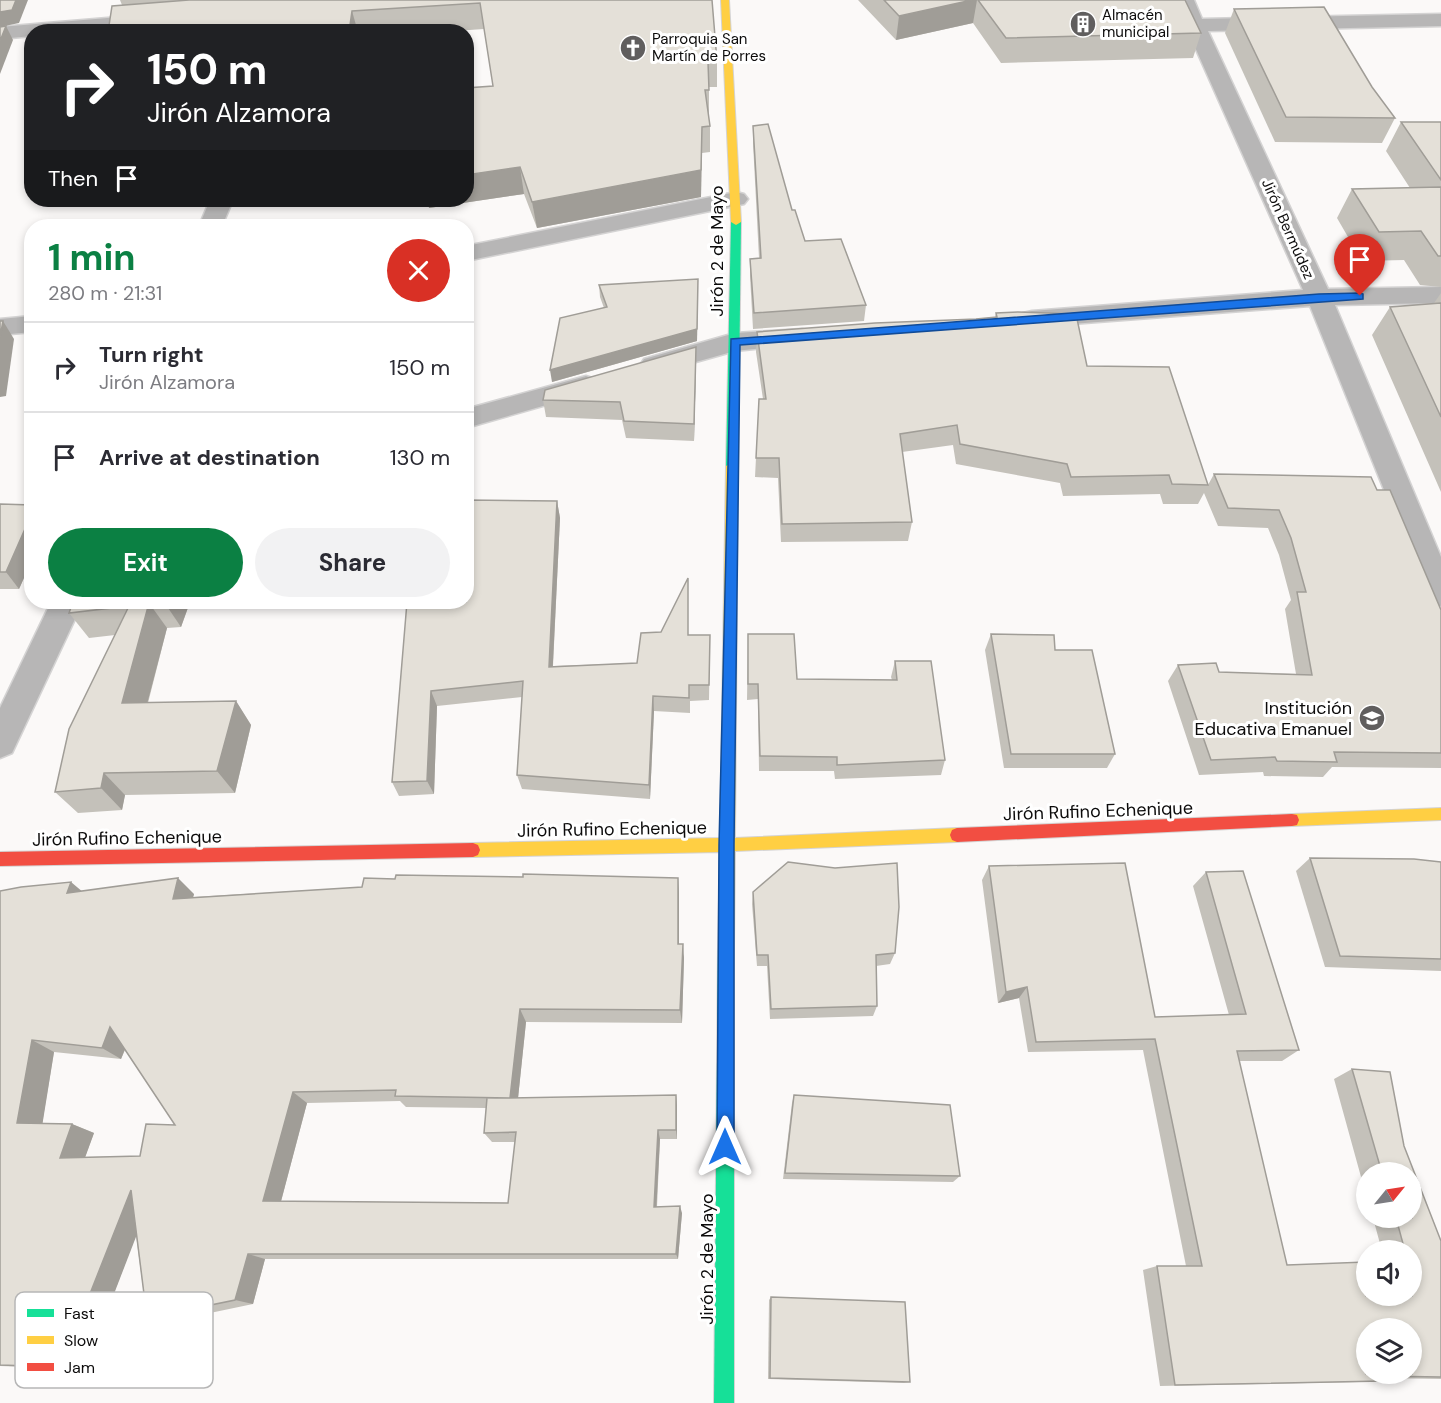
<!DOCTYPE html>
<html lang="en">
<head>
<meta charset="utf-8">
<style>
	body { margin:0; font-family:"DM Sans",sans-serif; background:#f2f2f3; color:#2b2b33; height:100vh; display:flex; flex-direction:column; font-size:22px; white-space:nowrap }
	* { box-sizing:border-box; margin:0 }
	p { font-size:20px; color:#7c7c81 }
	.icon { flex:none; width:33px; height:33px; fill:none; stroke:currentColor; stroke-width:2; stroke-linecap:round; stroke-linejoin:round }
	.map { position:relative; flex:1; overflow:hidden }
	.drawer { position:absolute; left:24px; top:219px; width:450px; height:390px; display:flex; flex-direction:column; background:#fff; border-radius:24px; box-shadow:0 3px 9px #0003 }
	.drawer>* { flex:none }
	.banner { position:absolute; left:24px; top:24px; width:450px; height:183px; border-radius:24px; box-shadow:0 3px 9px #0003; background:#202124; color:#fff; overflow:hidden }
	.needle { width:39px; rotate:60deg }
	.buttons { position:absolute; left:1356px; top:1162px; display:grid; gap:12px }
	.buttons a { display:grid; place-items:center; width:66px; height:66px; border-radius:50%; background:#fff; box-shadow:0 3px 9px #0003; font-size:30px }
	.pin { position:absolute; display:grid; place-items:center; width:51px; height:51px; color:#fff; margin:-62px -26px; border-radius:50% 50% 50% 0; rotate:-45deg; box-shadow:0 0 6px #0007 }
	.pin .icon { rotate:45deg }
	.me { position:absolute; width:66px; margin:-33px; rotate:0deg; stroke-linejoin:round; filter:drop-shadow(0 0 4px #0008) }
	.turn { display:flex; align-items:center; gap:21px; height:126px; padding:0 24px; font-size:27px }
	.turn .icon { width:78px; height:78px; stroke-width:2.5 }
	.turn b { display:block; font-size:42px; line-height:51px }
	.then { display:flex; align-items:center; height:57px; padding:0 24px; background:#0003; gap:12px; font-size:22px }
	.round { display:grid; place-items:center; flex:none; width:63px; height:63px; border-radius:32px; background:#f2f2f3 }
	.overview { display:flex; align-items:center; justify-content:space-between; height:102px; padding:0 24px }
	h1 { font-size:36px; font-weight:700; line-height:45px; color:#0b8043 }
	.action { display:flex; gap:12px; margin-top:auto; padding:12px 24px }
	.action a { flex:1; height:69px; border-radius:36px; background:#0b8043; color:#fff; font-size:24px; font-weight:700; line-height:69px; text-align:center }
	.action a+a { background:#f2f2f3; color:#2b2b33 }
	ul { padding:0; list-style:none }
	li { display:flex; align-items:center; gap:18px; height:90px; padding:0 24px; border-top:2px solid #e1e1e2 }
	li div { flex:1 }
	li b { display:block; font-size:22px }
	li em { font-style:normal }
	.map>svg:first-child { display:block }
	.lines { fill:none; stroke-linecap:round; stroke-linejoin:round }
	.street-casing { stroke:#d4d3d3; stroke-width:3 }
	.fast-casing { stroke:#d4d3d3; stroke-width:2 }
	.slow-casing { stroke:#d4d3d3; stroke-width:2 }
	.jam-casing { stroke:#d4d3d3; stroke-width:2 }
	.street { fill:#b7b6b6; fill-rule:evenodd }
	.fast { fill:#16e098; fill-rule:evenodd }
	.slow { fill:#ffcf43; fill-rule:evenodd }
	.jam { fill:#f24e42; fill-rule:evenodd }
	.wall { fill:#c4c1ba; fill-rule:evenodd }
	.shaded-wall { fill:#a09d97 }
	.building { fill:#e4e0d8; stroke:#a09d97; stroke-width:1.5; fill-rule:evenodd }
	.route { fill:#1a73e8; stroke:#114b97; stroke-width:1.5 }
	.labels { text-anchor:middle; stroke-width:6; stroke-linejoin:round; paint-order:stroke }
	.far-poi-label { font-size:15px; fill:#0c0b0b; stroke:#fff; text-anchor:start }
	.far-street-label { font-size:15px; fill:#0c0b0b; stroke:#fff }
	.street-label { font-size:18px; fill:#0c0b0b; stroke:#fff }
	.poi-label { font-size:18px; fill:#0c0b0b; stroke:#fff; text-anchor:end }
	.key { fill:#fff; stroke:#b6b6b6; stroke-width:1.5 }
	.key-label { font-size:16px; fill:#0c0b0b }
</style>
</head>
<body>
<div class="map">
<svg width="1441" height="1403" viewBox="0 0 1441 1403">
	<rect width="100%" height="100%" fill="#fbf9f8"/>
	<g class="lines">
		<defs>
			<g id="street">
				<path d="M1174,0H1194L1202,19L1441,14V26L1208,31L1328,289L1441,287V303L1335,305L1441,557V606L1430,603L1426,594L1310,306L1032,327L1023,325L1019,319L1023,313L1032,311L1303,290Z"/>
				<path d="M155,14L165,20L162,24L88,32H32V36L0,39V27Z"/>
				<path d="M736,192L744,194L748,199L744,204L466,261V246Z"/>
				<path d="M210,200H233L222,226H199Z"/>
				<path d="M32,316V332L0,335V319Z"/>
				<path d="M802,329L811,331L815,337L811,343L735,351L653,374L644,371L640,365L644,359L735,333Z"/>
				<path d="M586,376L595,379L599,385L595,391L466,428V409Z"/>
				<path d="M51,602H83L12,753L0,758V708Z"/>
			</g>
			<g id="fast">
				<path d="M736,219L741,222L738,466L732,470L726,466L731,222Z"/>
				<path d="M726,939L731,941L734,946V1403H714L718,946L721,941Z"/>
			</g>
			<g id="slow">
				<path d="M721,0H729L741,222L736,225L731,222Z"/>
				<path d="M732,462L738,466L735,838L957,828L962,830L964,835L962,840L957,842L735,851L734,946L731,951L726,953L721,951L718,946L720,852L473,857L468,855L466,850L468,845L473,843L720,838L726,466Z"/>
				<path d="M1441,808V820L1292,826L1287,825L1285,820L1287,815L1292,814Z"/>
			</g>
			<g id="jam">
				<path d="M1292,814L1297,815L1299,820L1297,825L1292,826L957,842L952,840L950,835L952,830L957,828Z"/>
				<path d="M473,843L478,845L480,850L478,855L473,857L0,866V852Z"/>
			</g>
		</defs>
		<use href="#street" class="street-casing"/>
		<use href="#fast" class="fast-casing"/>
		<use href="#slow" class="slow-casing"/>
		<use href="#jam" class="jam-casing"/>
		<use href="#street" class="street"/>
		<use href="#fast" class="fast"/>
		<use href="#slow" class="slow"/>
		<use href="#jam" class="jam"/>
	</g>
	<g class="wall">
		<path d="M120,0H712L717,61V87H709V116H708L710,126V152L702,153L701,197L537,228L524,194L429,208L493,86L484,29L440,32H108L122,5Z"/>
		<path d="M858,0H1185L1201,33L1193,58L1001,63L973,23L896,40Z"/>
		<path d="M1234,9L1372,87L1395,118L1382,143L1275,142L1225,33Z"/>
		<path d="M1401,122H1441V287L1420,285L1404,260L1362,261L1337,218L1352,189L1410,188L1386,151Z"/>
		<path d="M753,126L792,210L805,241L866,305L864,321L753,329L750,276V259L759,258L753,143Z"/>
		<path d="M599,285L698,292L697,341L552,382L604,308L600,297Z"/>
		<path d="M1441,293V492L1372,335L1390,307L1434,303Z"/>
		<path d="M996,313L1087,366L1208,485L1214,474L1377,490L1441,610V768L1332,767L1323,777L1264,776L1263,772L1199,775L1168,681L1178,665L1219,672L1296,674L1285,609L1291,600L1279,555L1268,528L1218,526L1204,493L1198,504H1163L1160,494L1063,496L1060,483L956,464L953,445L902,452L912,522L908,541L781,542L778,478L755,477L759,399H763L756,352L757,332L976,319L995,317Z"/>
		<path d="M696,365L694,441L626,438L622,420L546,417L543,400Z"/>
		<path d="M557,501L560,518L553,666L637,663L689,635H710L709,700L690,701V713L654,711L650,799L522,789L517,775L522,697L437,706L434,794L399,796L392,782L453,606Z"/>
		<path d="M0,504L32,505V560L19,589H0Z"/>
		<path d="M73,602H190L181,627L167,628L148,703L236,701L251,725L235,793L125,795L122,810L78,813L55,792L115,635L89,638L69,613Z"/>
		<path d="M319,602H388V604L322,607Z"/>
		<path d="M748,634L797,679L892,680L891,677L895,661L945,760L941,775L835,779L834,771H759L758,699L747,700Z"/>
		<path d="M991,634L1055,650L1115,754L1107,768H1004L985,650Z"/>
		<path d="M1310,858L1441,862V971L1325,967L1296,871Z"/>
		<path d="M989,866L1155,1017L1229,1015L1193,886L1206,872L1299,1050L1282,1061H1239L1287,1265L1412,1296V1251H1382L1373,1218H1412V1173H1366V1195L1334,1079L1352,1069L1404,1146L1441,1241V1379L1381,1378L1382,1381L1360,1382L1160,1386L1143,1270L1157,1266H1186L1143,1050L1028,1052L1019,998L998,1003L982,880Z"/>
		<path d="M678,878L679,894V944L684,958L682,1023L526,1022L518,1098L676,1095L677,1106V1139H660L657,1207L682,1213L678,1259H265L253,1304L167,1322L147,1318L136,1235L85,1369L0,1366V891H82L194,894L193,897L362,887L395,879ZM125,1050L175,1125L140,1156L85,1157L94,1133L72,1124H42L54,1052L121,1059ZM400,1101L406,1107L486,1108L484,1133L492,1142H515L508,1203L281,1201L307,1103Z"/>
		<path d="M753,892L895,953L890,964L876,966L877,1006L873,1016L770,1019L767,966H757L752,904Z"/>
		<path d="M794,1095L960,1176L953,1182L783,1179L792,1103Z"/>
		<path d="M771,1297L910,1382L904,1383L768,1379L769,1300Z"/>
	</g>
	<g class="shaded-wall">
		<path d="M16,0H28L19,23L0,27V12Z"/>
		<path d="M972,0H977L973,23L896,40L899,16Z"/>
		<path d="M352,11L358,32H349Z"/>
		<path d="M6,26L13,40L0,74V41Z"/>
		<path d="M702,127L701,197L537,228L532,202Z"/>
		<path d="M520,167L524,194L429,208L427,200H466V175Z"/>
		<path d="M698,279L697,341L552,382L550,370Z"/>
		<path d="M3,321L14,339L6,396L0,397V337Z"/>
		<path d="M696,347V365L694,441V424Z"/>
		<path d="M557,501L560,518L552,682L549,667Z"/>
		<path d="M32,513V560L19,589L6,572Z"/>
		<path d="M164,602H190L181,627Z"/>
		<path d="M149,603L167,628L141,727L122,703Z"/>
		<path d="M431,691L437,706L434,794L427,781Z"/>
		<path d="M653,696L654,711L650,799L649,785Z"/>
		<path d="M236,701L251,725L235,793L217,771Z"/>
		<path d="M104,773L125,795L122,810L101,788Z"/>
		<path d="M178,878L194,894L189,914L173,899Z"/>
		<path d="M678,878L679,894V958L678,944Z"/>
		<path d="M71,882L90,898L67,893Z"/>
		<path d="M683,944L684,958L682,1023L680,1010Z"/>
		<path d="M1027,987L1019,998L998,1003L1006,992Z"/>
		<path d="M520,1009L526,1022L517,1108L510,1098Z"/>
		<path d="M110,1027L129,1039L121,1059L102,1048Z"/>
		<path d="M32,1040L54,1052L41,1133L17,1123Z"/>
		<path d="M293,1092L307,1103L279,1209L263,1201Z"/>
		<path d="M676,1095L677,1106V1139L676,1130Z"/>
		<path d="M72,1124L94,1133L82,1166L60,1158Z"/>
		<path d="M658,1130L660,1139L656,1214L654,1207Z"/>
		<path d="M131,1190L151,1198L85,1369L61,1367Z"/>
		<path d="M680,1206L682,1213L678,1259L676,1254Z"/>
		<path d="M248,1254L265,1259L253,1304L235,1300Z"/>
	</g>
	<g class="building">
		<path d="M0,0H16L12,10L0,12Z"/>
		<path d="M189,0H712L717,61L708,62L709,90H705L710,126L702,127L701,170L532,202L520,167L466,175V88L493,86L480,3L352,11L349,32H108L112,6Z"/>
		<path d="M884,0H972L899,16Z"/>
		<path d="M978,0H1185L1201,33L1006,38Z"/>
		<path d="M1324,7L1372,87L1395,118L1286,117L1234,9Z"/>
		<path d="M6,26L0,41V27Z"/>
		<path d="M1401,122H1441V180Z"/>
		<path d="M768,124L792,210H795L805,241L841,239L866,305L754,313L750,259L761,258L753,126Z"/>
		<path d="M1441,187V256H1438L1421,231L1379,232L1352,189Z"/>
		<path d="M698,279L697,329L550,370L560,318L607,307L599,285Z"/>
		<path d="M1441,303V417L1390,307Z"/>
		<path d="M1018,312L1076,314L1087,366L1169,367L1208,485L1172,484L1169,475L1071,477L1067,464L960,444L957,425L900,434L912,522L782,524L779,458H756L759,399H766L757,332L875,323L976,319L997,317L996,313Z"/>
		<path d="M0,321H3L0,337Z"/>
		<path d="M696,347L694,424L624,421L620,402L543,400L545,390Z"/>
		<path d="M1214,474L1371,477L1377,490H1390L1441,610V753L1334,752L1337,762L1277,761L1275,757L1211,760L1178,665L1216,663L1219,672L1312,675L1297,592H1306L1291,538L1279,510L1228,508Z"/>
		<path d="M466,500L557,501L549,667L637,663L641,633L661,632L688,578V635H710L709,685H689V698L653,696L649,785L517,775L523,681L431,691L427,781L392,782L407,602H441L453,606V602H466Z"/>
		<path d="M0,504L32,505V513L6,572H0Z"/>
		<path d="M73,602H164L149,603L122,703L236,701L217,771L104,773L101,788L55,792L69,729L129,606L69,613Z"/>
		<path d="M748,634H794L797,679L897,680L895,661H931L945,760L837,765V757L760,756L758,684H748Z"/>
		<path d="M991,634L1054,635L1055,650H1092L1115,754H1011Z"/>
		<path d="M1310,858L1414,859L1441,862V959L1340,956Z"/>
		<path d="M788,862L835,868L897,863L899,907L895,953L876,955L877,1006L771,1009L768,955H757L753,892Z"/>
		<path d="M1125,863L1155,1017L1246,1014L1206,872L1243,871L1299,1050L1237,1051L1287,1265L1366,1262V1296H1412V1251H1405L1396,1218H1412V1173H1382L1352,1069L1390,1072L1404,1146L1441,1241V1377L1381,1376L1382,1381L1175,1385L1157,1266H1202L1155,1039L1036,1042L1027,987L1006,992L989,866ZM1366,1329H1412V1374H1366Z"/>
		<path d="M523,874L678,878V944H683L680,1010L520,1009L510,1098L676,1095V1130H658L654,1207L680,1206L676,1254H248L235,1300L147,1318L131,1190L61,1367L0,1365V891L21,887L71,882L67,893L178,878L173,899L362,887L364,878L395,879L396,875L523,877ZM110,1027L175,1125L146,1124L140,1156L60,1158L72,1124L17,1123L32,1040L102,1048ZM396,1090L395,1096L510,1098H487L484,1133L516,1132L508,1203L263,1201L293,1092Z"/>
		<path d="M794,1095L950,1105L960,1176L785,1173Z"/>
		<path d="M771,1297L905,1302L910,1382L770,1378Z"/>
	</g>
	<path class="route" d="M1360,293L1363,294V299L740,345L734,845V1147L731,1153L725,1156L719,1153L717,1147L719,845L731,339L1319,294Z"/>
	<defs>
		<symbol id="building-disc" viewBox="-11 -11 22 22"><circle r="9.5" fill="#605e5e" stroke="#fff"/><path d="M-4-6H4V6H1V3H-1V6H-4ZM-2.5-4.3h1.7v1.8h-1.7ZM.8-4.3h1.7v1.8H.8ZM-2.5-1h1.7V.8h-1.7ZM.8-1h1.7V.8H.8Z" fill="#fff"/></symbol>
		<symbol id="church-disc" viewBox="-11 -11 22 22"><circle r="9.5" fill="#605e5e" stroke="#fff"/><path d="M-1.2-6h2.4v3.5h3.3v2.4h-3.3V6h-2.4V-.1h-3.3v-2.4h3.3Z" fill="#fff"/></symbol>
		<symbol id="school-disc" viewBox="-11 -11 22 22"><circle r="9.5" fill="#605e5e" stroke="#fff"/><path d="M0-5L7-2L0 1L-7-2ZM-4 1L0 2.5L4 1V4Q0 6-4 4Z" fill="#fff"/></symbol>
	</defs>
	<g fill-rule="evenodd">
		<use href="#building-disc" x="1068" y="9" width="30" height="30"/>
		<use href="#church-disc" x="618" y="33" width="30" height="30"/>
		<use href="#school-disc" x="1357" y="703" width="30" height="30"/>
	</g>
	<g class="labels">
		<g class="far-poi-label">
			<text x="1102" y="20">Almacén<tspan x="1102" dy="17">municipal</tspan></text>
			<text x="652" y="44">Parroquia San<tspan x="652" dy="17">Martín de Porres</tspan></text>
		</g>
		<g class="far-street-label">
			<text transform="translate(1288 229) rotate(66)" y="5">Jirón Bermúdez</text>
		</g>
		<g class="street-label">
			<text transform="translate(717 251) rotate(-90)" y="6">Jirón 2 de Mayo</text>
			<text transform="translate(1098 811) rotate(-2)" y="6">Jirón Rufino Echenique</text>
			<text transform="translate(612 829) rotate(-1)" y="6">Jirón Rufino Echenique</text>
			<text transform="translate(127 838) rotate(-1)" y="6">Jirón Rufino Echenique</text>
			<text transform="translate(707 1259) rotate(-90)" y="6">Jirón 2 de Mayo</text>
		</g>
		<g class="poi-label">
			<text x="1352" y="714">Institución<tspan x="1352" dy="21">Educativa Emanuel</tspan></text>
		</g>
	</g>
	<rect x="15" y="1292" width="198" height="96" rx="9" class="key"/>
	<rect x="27" y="1309" width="27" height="8" fill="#16e098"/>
	<rect x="27" y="1336" width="27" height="8" fill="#ffcf43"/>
	<rect x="27" y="1363" width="27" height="8" fill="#f24e42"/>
	<g class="key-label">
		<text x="64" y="1319">Fast</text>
		<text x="64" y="1346">Slow</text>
		<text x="64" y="1373">Jam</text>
	</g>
</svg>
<div class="buttons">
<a><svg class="needle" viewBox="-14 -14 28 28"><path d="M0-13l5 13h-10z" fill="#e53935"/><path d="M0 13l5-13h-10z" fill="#7c7c81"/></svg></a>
<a><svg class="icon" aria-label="sound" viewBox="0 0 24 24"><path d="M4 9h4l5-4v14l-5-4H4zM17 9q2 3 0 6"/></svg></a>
<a><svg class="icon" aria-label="layers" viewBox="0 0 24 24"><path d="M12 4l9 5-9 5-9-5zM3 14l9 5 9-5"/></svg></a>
</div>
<div class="pin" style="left:1360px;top:296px;background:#d93025"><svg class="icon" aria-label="arrive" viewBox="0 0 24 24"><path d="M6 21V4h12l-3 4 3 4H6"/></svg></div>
<svg class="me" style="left:725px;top:1147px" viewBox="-20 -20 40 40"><path d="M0-17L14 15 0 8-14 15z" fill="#1a73e8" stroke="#fff" stroke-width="4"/></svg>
<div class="banner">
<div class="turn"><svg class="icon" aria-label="right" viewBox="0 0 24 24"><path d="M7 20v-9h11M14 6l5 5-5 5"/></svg><div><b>150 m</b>Jirón Alzamora</div></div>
<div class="then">Then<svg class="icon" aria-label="arrive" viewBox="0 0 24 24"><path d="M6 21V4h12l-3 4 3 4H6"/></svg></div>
</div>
<section class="drawer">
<div class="overview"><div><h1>1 min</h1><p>280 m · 21:31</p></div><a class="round" style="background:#d93025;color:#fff"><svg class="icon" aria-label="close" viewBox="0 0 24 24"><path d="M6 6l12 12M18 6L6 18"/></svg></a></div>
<ul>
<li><svg class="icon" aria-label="right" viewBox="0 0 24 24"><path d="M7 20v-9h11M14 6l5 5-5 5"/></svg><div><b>Turn right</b><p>Jirón Alzamora</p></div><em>150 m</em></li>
<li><svg class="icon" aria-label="arrive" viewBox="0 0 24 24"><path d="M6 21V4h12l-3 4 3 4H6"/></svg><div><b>Arrive at destination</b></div><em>130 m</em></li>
</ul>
<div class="action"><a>Exit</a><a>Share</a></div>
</section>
</div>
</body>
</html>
